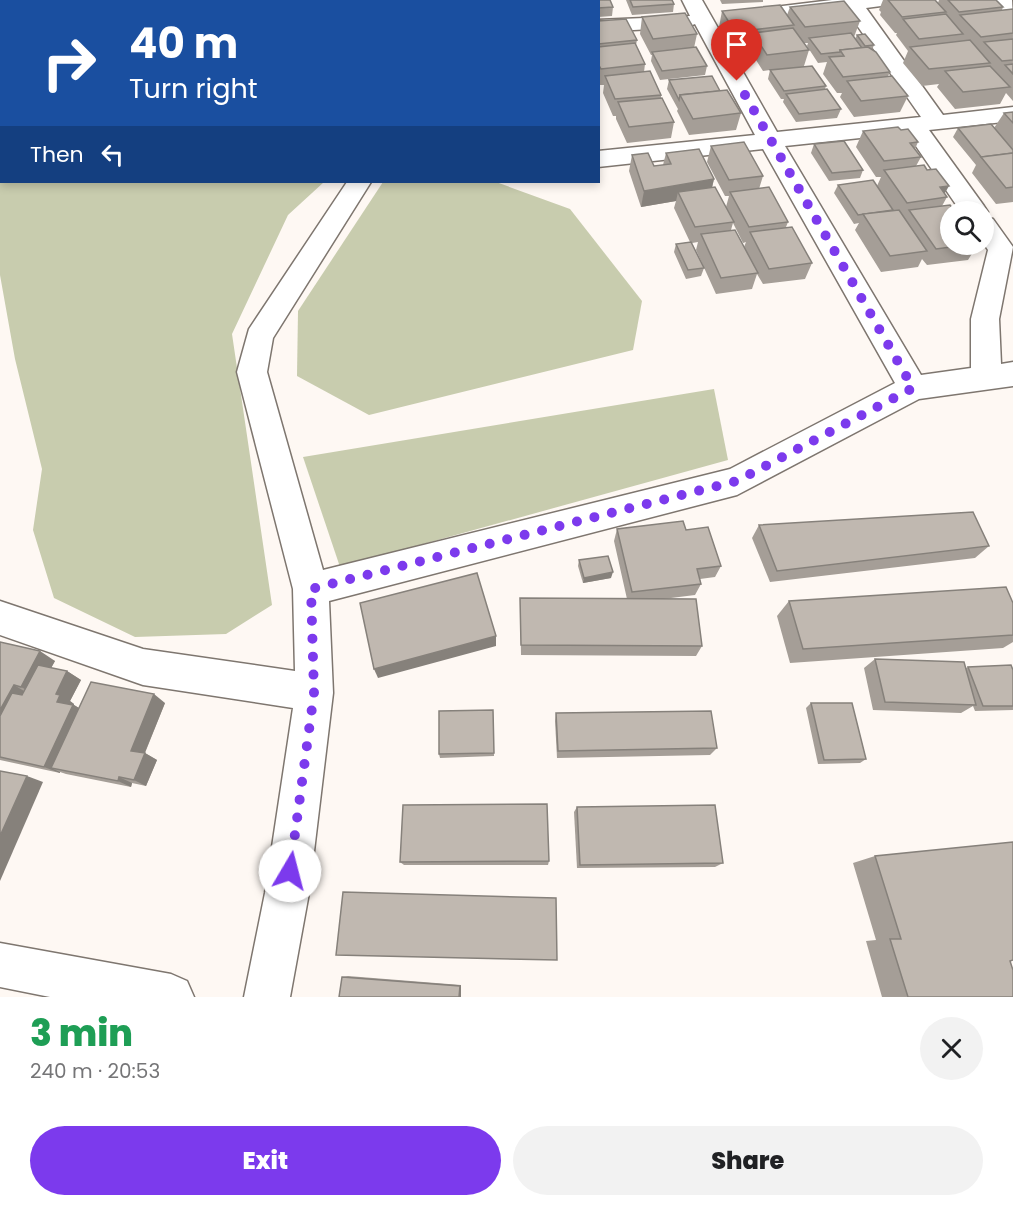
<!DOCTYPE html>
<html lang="en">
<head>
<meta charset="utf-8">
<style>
	body { margin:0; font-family:Poppins,sans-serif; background:#f2f2f2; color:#202124; height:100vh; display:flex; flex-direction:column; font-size:22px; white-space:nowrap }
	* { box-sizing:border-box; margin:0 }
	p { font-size:20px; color:#757577 }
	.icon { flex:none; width:33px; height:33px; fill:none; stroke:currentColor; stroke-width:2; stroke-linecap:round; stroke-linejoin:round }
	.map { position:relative; height:997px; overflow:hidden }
	.side { display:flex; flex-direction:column; background:#fff; flex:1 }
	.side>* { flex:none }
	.hud { position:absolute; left:0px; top:0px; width:600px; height:183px; box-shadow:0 3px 9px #0003; background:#1a4fa0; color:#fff; overflow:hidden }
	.buttons { position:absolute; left:940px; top:201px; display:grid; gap:12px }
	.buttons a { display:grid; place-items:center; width:54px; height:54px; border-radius:50%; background:#fff; box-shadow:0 3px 9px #0003; font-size:30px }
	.pin { position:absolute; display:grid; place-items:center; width:51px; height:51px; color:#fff; margin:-62px -26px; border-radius:50% 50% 50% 0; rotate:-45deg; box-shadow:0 0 6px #0007 }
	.pin .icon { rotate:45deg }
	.me { position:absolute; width:66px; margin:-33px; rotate:8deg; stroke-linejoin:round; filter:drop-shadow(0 0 4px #0008) }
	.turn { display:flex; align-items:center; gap:21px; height:126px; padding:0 30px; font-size:27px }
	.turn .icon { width:78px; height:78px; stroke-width:2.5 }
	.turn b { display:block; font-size:42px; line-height:51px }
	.then { display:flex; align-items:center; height:57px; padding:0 30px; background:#0003; gap:12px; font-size:22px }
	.round { display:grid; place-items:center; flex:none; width:63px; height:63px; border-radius:32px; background:#f2f2f2 }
	.overview { display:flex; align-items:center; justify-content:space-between; height:102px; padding:0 30px }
	h1 { font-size:36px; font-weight:800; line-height:45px; color:#1e9e55 }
	.action { display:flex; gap:12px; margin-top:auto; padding:12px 30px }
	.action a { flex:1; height:69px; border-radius:36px; background:#7c3aed; color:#fff; font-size:24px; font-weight:800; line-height:69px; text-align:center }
	.action a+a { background:#f2f2f2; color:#202124 }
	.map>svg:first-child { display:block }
	.green { fill:#c8ccae }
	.water { fill:#b3e9fc }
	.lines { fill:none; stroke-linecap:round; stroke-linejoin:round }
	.minor-casing { stroke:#7e766f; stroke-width:3 }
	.minor { fill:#fff; fill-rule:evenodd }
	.wall { fill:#a59e97; fill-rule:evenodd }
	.shaded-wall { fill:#86817b }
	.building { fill:#c0b8b0; stroke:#86817b; stroke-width:1.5 }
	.route { stroke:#7c3aed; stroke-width:10; stroke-dasharray:0 18 }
</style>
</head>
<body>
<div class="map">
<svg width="1013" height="997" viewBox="0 0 1013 997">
	<rect width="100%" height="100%" fill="#fef8f3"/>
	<g class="green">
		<path d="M0,147L2,182H324L288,215L232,334L272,605L226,634L135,637L54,598L33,530L42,469L15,359L0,275Z"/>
		<path d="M383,182H496L570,209L642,301L633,350L369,415L297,376L298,311Z"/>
		<path d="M714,389L728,460L340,567L303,457Z"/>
	</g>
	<path class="water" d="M0,0H438L2,2L1,38Z"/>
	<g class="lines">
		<defs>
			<g id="minor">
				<path d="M459,0H479L458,2Z"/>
				<path d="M682,0H702L777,132L921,117L847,11L739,22L732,20L729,16L732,12L832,0H899L896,4L866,8L943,115L1013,107V121L929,130L984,206L988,212L985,217L993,219L1013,247L999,319L1001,364L1013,362V386L919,399L737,495L329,601L333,693L309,893L290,997H244L265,893L293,708L143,685L0,635V601L143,649L295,671L293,589L237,372L249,329L347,182H371L273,338L267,372L323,570L730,469L895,383L763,149L598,167V151L755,135L695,24L687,27L598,32V20L690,16ZM907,133L961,212H984V244L988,250L971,319V368L921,375L785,146Z"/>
				<path d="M991,0H1012L1013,19L1006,17Z"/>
				<path d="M0,130H2L0,145Z"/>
				<path d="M0,943L171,974L187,981L194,997H50L0,987Z"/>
			</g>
		</defs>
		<use href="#minor" class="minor-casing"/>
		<use href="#minor" class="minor"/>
	</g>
	<g class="wall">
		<path d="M565,0H610L613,7L612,16L598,17V2H565Z"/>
		<path d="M626,0H672L674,4L673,12L632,15Z"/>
		<path d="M720,0H763V2L722,4Z"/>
		<path d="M883,0H935L938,3L939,0H996L1003,7L1002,10L1013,9V101L1006,93L1000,104L955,109L937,87L939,84L922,86L903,63L908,51L896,35L897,33H895L880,15L881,12L879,10Z"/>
		<path d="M790,7L860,21L854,37L855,39L857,35L874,45L872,50L890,72L888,76L908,96L900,112L854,117L840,97L842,93H837L823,74L827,62L818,63L807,46L808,43H804L809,50L804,66L826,86L825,89L841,109L837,118L796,122L783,102L784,99H781L768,79L770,70L763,71L749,49L750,46L731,48L719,27L722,11L787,15Z"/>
		<path d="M642,17L697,34L694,48L707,66L705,75L660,80L651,61L652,55H651L640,34Z"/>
		<path d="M598,21L637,40L636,45L645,64L644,72L661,95V98L674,122L671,138L627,143L616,119V116H613L603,93L604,85H599L598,84Z"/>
		<path d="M669,80L720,91L741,113L736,130L689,135L677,111L678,109L667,89Z"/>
		<path d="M1013,112V202L996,204L972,173L976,165L953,137L958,128H994L1004,113Z"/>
		<path d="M901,130L918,142L915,149L921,157L916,166L947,197L942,206L951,244H978L968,260L927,265L922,259L918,267L881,272L855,230L859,223L854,224L834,193L838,185L877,186L881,177H876L856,147L863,131Z"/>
		<path d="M814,144L863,170L860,178L829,181L811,153Z"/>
		<path d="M711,146L763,176L759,189L788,222L786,227L812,263L805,279L763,284L757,274L752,289L716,294L696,250L698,242L692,243L704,268L701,276L686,279L674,252L676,244L690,242L674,208L676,201L641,207L629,171L632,155L654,166L663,165L666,153L714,179L712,188L726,207L729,196H725L707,162ZM733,223L743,243L746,242L744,247L731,230Z"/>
		<path d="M759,525L989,546L975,558L770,582L752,538Z"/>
		<path d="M617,529L686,530L721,566L715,577L700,579L701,584L695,595L663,599L702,646L696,656L521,655L520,598L627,599L614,541Z"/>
		<path d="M579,560L611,578L583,583L578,566Z"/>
		<path d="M789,601L1013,603V642L1003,648L790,663L777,616Z"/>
		<path d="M0,642L55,661L51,668L67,671L81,680L70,701L74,704V705L79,708L165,703L145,753L157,760L146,786L132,783L131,787L66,774L60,772V773L0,760Z"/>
		<path d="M875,659L966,668L968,667L1013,670V710L975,711L973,706L961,713L873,710L864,668Z"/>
		<path d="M811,703L866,759L860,763L818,764L806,708Z"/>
		<path d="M493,710L494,756L440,758L439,754Z"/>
		<path d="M556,713L717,748L710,755L557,758L555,721Z"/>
		<path d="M577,807L723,863L715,867L577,868L574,812Z"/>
		<path d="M875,856L1010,961L1013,997H882L866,941L876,940L853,863Z"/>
		<path d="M549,861L548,865H404L400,862Z"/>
		<path d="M348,976L461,985V997H339L342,977Z"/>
	</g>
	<g class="shaded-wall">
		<path d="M714,179L710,195L678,192L676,201L641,207L644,191Z"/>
		<path d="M949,186L942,198L940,187Z"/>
		<path d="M613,572L611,578L583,583L584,578Z"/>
		<path d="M496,636V646L378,678L374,669Z"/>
		<path d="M40,651L55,661L36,695L21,687Z"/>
		<path d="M67,671L81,680L70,701L74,704V705L87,713L51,768L60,772V773L44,767L57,702L56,694Z"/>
		<path d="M14,685L29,694L0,747V710Z"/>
		<path d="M154,694L165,703L143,757L131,751Z"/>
		<path d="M145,753L157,760L146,786L134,780Z"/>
		<path d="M27,776L43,782L0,881V836Z"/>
		<path d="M119,777L132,783L131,787L118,781Z"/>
		<path d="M461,985V997H459L460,986Z"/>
	</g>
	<g class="building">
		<path d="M568,0H610L613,7L598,8V2H568Z"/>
		<path d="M630,0H672L674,4L633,7Z"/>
		<path d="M888,0H935L946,12L902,17Z"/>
		<path d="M948,0H996L1003,7L959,12Z"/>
		<path d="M844,1L860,21L805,27L790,7Z"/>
		<path d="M780,5L794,25L735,32L722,11Z"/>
		<path d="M1013,9V33L981,37L960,15Z"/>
		<path d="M685,13L697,34L653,39L642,17Z"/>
		<path d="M946,14L963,34L919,39L903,19Z"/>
		<path d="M626,19L637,40L598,44V21Z"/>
		<path d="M793,28L809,50L767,55L753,33Z"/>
		<path d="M851,33L862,48L840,50V52L821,54L809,38Z"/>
		<path d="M865,34L874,45L865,46L857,35Z"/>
		<path d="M1013,39V60L1002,61L984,42Z"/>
		<path d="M970,40L990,63L929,69L910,47Z"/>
		<path d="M635,43L645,64L601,69L598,64V47Z"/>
		<path d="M696,47L707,66L662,71L652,52Z"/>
		<path d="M868,47L876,52L890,72L843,77L829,57L844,56L840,50Z"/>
		<path d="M1013,64V74L1005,65Z"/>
		<path d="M812,66L826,86L784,91L770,70Z"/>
		<path d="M990,66L1010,87L963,92L945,71Z"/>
		<path d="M650,71L661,95L615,99L605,76Z"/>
		<path d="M712,76L720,91L680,95L679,100L669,80Z"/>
		<path d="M892,76L908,96L861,101L847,81Z"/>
		<path d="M827,89L841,109L799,114L786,94Z"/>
		<path d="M727,90L741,113L693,119L680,95Z"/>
		<path d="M662,98L674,122L629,127L618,102Z"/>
		<path d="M1013,112V123L1004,113Z"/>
		<path d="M991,124L1013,150V153L981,157L982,158L958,128Z"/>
		<path d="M898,127L901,130L908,129L918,142L910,143L921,157L884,161L863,131Z"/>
		<path d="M844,141L863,170L832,173L814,144Z"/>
		<path d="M744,142L763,176L729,180L711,146Z"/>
		<path d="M699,149L714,179L644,191L632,155L648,153L654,166L671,164L666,153Z"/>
		<path d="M1013,153V187L1006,188L981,157Z"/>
		<path d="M924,165L927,170L936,169L949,186L940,187L947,197L907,203L884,170Z"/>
		<path d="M873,180L893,210L858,215L838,185Z"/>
		<path d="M715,187L734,222L695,227L678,192Z"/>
		<path d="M769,187L788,222L749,227L730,192Z"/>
		<path d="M950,205L955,212H951V244H973L936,249L909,210Z"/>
		<path d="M899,210L927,251L890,256L863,214Z"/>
		<path d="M792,227L812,263L769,269L750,232Z"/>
		<path d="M735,230L758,273L721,278L701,234Z"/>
		<path d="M691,242L704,268L688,270L676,244Z"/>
		<path d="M973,512L989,546L777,571L759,525Z"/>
		<path d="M683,521L686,530L708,527L721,566L697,569L701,584L632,592L617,529Z"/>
		<path d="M608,556L613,572L584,578L579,560Z"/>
		<path d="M477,573L496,636L374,669L360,603Z"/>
		<path d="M1006,587L1013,603V635L803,649L789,601Z"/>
		<path d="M520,598L696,599L702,646L521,645Z"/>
		<path d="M0,642L40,651L21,687L14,685L0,710Z"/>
		<path d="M875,659L964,662L976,705L885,702Z"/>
		<path d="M38,665L67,671L56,694L60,695L57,702L73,705L44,767L0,757V716L12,693L22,695Z"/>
		<path d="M1011,665L1013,670V706H983L968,667Z"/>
		<path d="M91,682L154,694L131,751L145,753L134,780L119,777L118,781L51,768Z"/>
		<path d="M811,703H852L866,759L824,760Z"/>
		<path d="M493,710L494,753L439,754V711Z"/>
		<path d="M711,711L717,748L558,751L556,713Z"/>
		<path d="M0,771L27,776L0,836Z"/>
		<path d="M547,804L549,861L400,862L403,805Z"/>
		<path d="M715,805L723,863L580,865L577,807Z"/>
		<path d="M1013,842V960L1010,961L1013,970V997H908L890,939H901L875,856Z"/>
		<path d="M343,892L556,898L557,960L336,955Z"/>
		<path d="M342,977L460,986L459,997H339Z"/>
	</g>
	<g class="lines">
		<path class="route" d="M290,871L314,693L311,589L737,481L913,388L737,81"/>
	</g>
</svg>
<div class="buttons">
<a><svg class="icon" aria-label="search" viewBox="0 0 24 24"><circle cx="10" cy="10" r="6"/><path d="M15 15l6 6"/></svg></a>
</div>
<div class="pin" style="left:737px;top:81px;background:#d93025"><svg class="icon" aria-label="arrive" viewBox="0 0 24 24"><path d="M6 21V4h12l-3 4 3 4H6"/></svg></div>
<svg class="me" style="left:290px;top:871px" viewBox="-20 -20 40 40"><circle r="19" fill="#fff"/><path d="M0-13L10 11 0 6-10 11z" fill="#7c3aed"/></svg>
<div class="hud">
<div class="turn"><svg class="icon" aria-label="right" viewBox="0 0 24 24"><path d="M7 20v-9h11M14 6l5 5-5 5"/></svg><div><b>40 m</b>Turn right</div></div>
<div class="then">Then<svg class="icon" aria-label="left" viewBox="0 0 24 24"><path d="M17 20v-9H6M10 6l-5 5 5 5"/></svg></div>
</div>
</div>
<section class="side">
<div class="overview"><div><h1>3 min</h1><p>240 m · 20:53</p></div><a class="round"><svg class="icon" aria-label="close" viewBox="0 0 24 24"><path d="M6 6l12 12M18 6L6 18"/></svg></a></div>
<div class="action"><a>Exit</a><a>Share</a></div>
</section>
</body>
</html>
